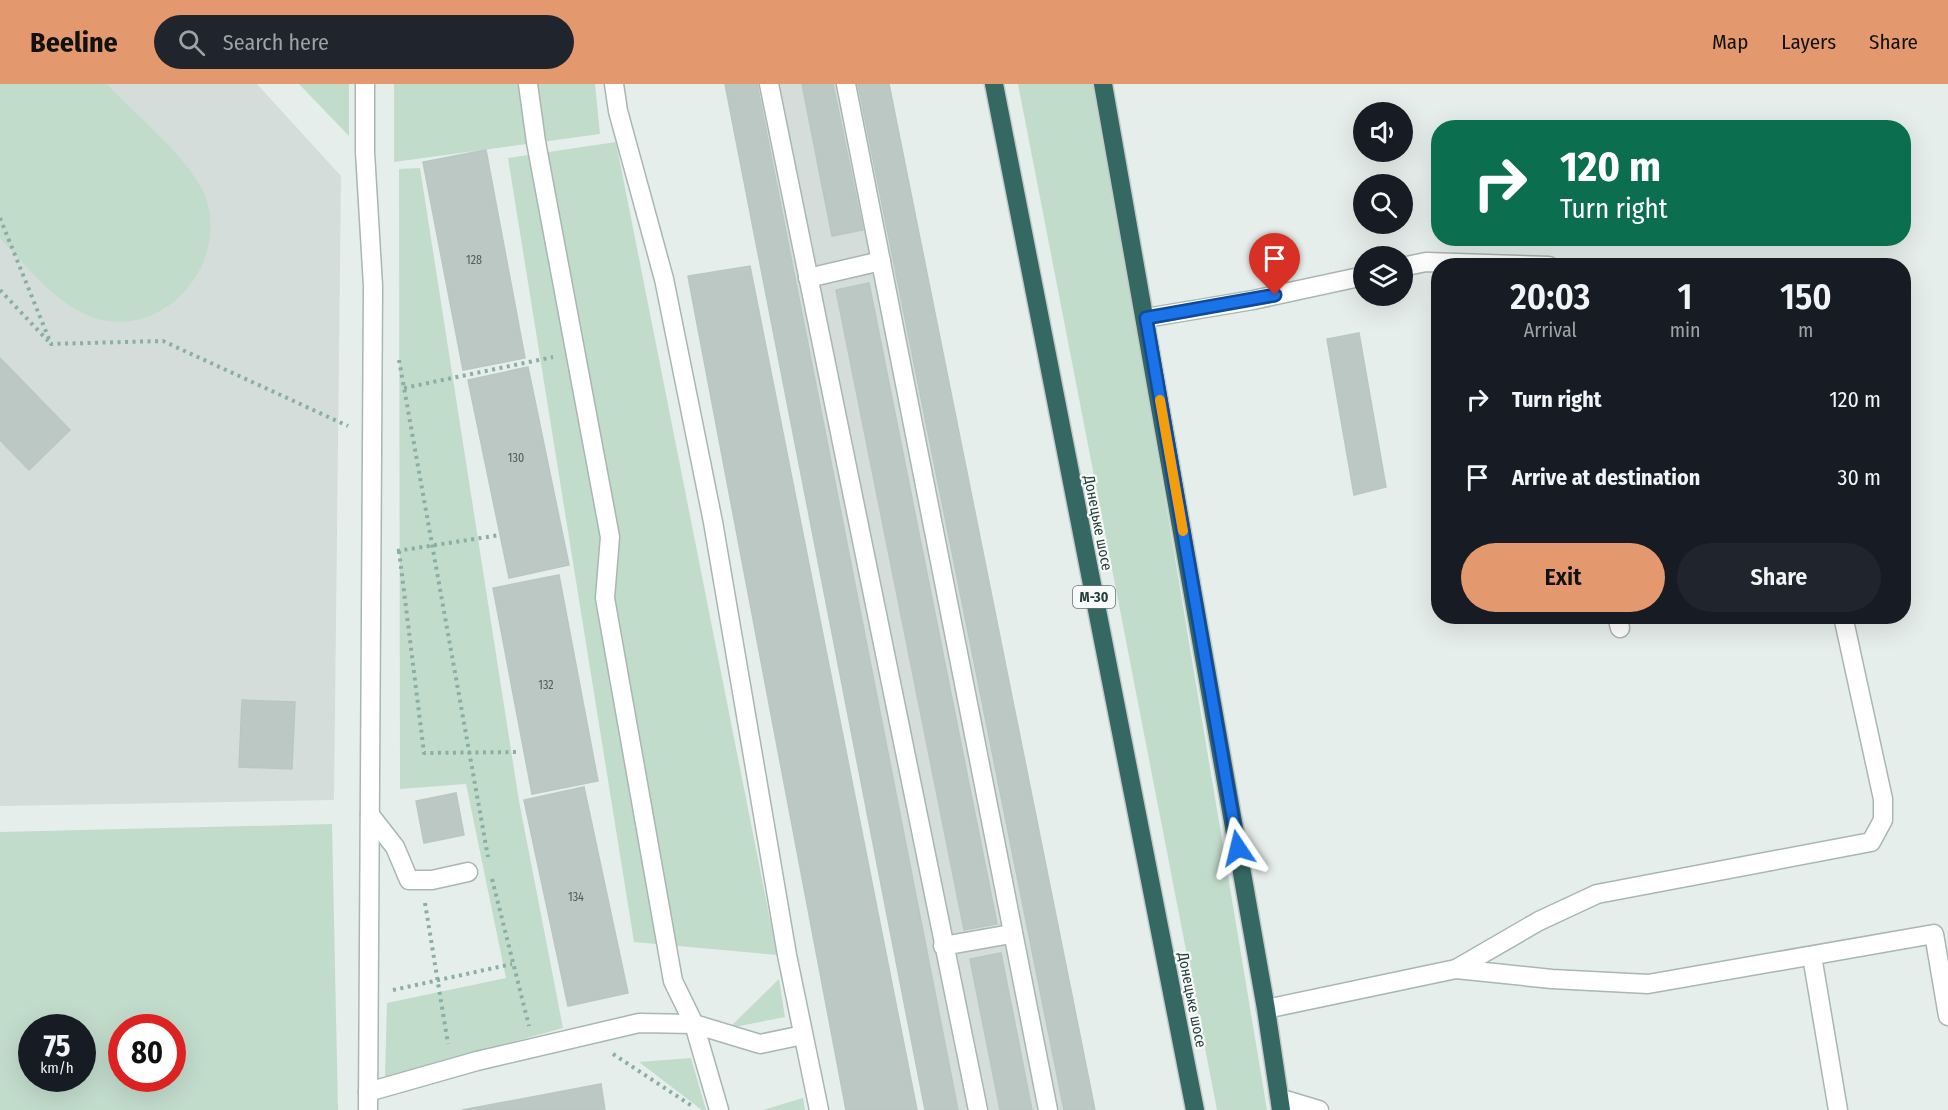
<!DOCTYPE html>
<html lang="en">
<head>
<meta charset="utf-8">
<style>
	body { margin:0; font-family:"Fira Sans Condensed",sans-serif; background:#20242c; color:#f1f3f6; height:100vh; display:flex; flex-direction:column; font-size:22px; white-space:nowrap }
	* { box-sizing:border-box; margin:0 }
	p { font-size:20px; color:#9ea1a6 }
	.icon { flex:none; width:33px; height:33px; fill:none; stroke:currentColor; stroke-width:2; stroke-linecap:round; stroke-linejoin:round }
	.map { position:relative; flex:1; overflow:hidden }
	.details { position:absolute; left:1431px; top:174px; width:480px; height:366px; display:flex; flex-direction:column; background:#171b24; border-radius:24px; box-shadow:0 6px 24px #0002 }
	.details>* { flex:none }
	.top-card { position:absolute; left:1431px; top:36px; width:480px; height:126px; border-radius:24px; box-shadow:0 6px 24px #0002; background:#0b6e4f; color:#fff; overflow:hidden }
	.tools { position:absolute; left:1353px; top:18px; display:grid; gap:12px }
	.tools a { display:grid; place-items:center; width:60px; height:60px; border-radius:50%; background:#171b24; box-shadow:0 6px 24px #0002; font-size:30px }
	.speed { position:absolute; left:18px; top:930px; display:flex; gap:12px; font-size:30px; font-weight:700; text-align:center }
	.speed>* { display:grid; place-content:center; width:78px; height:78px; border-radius:50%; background:#171b24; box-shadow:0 6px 24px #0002; line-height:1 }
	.speed small { font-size:15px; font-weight:400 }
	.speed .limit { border:9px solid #d22; background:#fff; color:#111 }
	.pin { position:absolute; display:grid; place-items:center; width:51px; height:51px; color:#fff; margin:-62px -26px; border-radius:50% 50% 50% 0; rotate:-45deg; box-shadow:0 0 6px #0007 }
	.pin .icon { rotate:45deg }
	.me { position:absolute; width:66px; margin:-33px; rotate:350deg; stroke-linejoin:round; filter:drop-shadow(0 0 4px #0008) }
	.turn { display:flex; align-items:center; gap:21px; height:126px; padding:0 30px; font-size:27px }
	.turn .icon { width:78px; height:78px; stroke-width:2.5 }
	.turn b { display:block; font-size:42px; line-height:51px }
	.eta { display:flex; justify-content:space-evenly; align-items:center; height:102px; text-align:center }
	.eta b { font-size:36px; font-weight:600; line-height:42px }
	.action { display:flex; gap:12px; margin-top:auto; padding:12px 30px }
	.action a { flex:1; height:69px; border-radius:36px; background:#e4986e; color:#111; font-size:24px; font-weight:600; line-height:69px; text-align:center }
	.action a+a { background:#20242c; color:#f1f3f6 }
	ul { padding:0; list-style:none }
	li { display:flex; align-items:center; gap:18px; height:78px; padding:0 30px }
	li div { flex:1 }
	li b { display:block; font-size:22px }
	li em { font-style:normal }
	header { display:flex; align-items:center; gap:36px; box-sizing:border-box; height:84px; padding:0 30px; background:#e4986e; color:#111 }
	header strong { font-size:28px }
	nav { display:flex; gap:33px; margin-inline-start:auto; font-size:21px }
	.search { width:420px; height:54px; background:#20242c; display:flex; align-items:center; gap:15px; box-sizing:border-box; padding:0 21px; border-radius:33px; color:#9ea1a6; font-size:22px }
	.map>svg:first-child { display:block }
	.built { fill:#d4ddda }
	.green { fill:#c2dccc; fill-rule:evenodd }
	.building { fill:#bcc8c4; stroke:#b9c7c3; stroke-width:1.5 }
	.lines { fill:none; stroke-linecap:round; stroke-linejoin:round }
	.minor-casing { stroke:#a9b6b2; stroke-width:21 }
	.highway-casing { stroke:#c3c9c8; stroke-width:21 }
	.path { stroke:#8aaea6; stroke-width:4; stroke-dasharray:3 4.5; stroke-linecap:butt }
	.minor { stroke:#fff; stroke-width:18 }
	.highway { stroke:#356763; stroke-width:18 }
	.route-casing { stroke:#114b97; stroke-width:15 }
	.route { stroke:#1a73e8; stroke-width:10 }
	.slow { stroke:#f59e0b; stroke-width:10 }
	.labels { text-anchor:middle; stroke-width:4.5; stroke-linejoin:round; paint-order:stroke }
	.number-label { font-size:12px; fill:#4c605c }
	.shield { fill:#f7faf9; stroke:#657673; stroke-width:1.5 }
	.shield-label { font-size:14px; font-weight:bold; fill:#273e3a }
	.street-label { font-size:15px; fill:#273e3a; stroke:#f7faf9 }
</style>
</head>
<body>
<header>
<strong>Beeline</strong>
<div class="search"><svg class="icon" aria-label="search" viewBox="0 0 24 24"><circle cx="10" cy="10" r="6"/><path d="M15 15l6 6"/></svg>Search here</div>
<nav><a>Map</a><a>Layers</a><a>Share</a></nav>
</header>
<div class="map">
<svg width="1948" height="1026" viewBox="0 0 1948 1026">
	<rect width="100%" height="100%" fill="#e6eeeb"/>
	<g class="built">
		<path d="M0,0H257L341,92L334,716L0,722Z"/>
		<path d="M725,0H889L1095,1026H925Z"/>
	</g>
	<g class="green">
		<path d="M0,0H107C133,28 181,68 199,100C239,168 168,260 92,233C54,219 27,182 0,154Z"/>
		<path d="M299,0H349V52Z"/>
		<path d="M394,0H595L600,50L394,78Z"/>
		<path d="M1018,0H1096L1267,1026H1217Z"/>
		<path d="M616,58L777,871L634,858L508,74Z"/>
		<path d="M420,84L519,717L563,944L385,993L387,919L506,894L466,700L400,705L399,85Z"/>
		<path d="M332,740L338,1026H0V748ZM32,944H82V994H32ZM122,944H172V994H122Z"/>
		<path d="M779,895L785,933L729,944Z"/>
		<path d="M691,974L706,1026H702L639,978Z"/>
		<path d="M803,1014L805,1026H763Z"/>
	</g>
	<g class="building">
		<path d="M725,0H757L958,1026H925Z"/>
		<path d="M802,0H833L863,146L832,152Z"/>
		<path d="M858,0H889L1095,1026H1064Z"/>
		<path d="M486,66L525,274L463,286L423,78Z"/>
		<path d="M750,182L917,1026H846L688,192Z"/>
		<path d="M869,199L997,840L964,846L836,206Z"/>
		<path d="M1359,249L1386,403L1354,411L1327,255Z"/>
		<path d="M0,274L70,346L29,386L0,356Z"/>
		<path d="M528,283L569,481L509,494L468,296Z"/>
		<path d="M559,491L598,697L532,710L493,504Z"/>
		<path d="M242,616L295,618L292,685L239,683Z"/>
		<path d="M584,703L628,909L568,922L524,716Z"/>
		<path d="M456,709L464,751L424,759L416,717Z"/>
		<path d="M1001,869L1032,1026H1000L970,875Z"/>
		<path d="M601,1000L605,1026H462Z"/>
	</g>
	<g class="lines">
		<defs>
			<g id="minor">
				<path d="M365,0V68L373,202L368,1026"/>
				<path d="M528,0L536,58L610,453L605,514L673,897L694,940L719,1026"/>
				<path d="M614,0L618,27L664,195L713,438L787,871L819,1026"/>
				<path d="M769,0L978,1026"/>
				<path d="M846,0L1048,1026"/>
				<path d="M1402,183L1426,178L1549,182"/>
				<path d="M808,194L881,177"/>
				<path d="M1146,234L1253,216L1364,192"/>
				<path d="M1617,532L1620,544"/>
				<path d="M370,731L395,763L409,796H432L468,788"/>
				<path d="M943,862L1011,850"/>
				<path d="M1812,872L1838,1026"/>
				<path d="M1456,885L1539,837L1597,810L1871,758L1883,736V715L1843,532"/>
				<path d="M1266,925L1456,885L1552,895L1648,900L1934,850L1948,932"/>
				<path d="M368,1008L477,977L639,939L694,940L760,960L803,951"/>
				<path d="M1279,1014L1319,1026"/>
			</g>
			<g id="highway">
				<path d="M994,0L1195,1026"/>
				<path d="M1103,0L1266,925L1281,1026"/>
			</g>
		</defs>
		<use href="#minor" class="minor-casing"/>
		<use href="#highway" class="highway-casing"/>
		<g class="path">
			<path d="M0,134L51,260L163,257L348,342"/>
			<path d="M0,206L48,257"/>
			<path d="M399,276L488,773"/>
			<path d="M404,304L553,273"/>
			<path d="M397,467L500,451"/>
			<path d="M399,467L424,669L519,668"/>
			<path d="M492,795L529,942"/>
			<path d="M425,819L448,960"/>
			<path d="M393,906L512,880"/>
			<path d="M613,970L692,1022"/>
		</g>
		<use href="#minor" class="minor"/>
		<use href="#highway" class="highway"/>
	</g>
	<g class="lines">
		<defs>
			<path id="route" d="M1238,764L1146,234L1275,211"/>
		</defs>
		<use href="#route" class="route-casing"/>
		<use href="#route" class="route"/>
		<path class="slow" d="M1160,316L1183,447"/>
	</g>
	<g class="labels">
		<g class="number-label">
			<text x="474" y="180">128</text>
			<text x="516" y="378">130</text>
			<text x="546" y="605">132</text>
			<text x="576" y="817">134</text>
		</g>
		<rect class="shield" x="1073" y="502" width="42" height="22" rx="4.5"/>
		<g class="shield-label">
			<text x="1094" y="518">М-30</text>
		</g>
		<g class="street-label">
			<text transform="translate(1098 439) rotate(79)" y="5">Донецьке шосе</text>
			<text transform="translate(1192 916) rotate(79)" y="5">Донецьке шосе</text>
		</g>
	</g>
</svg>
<div class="tools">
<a><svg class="icon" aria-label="sound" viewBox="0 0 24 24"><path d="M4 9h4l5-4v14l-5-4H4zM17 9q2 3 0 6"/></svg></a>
<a><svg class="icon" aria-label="search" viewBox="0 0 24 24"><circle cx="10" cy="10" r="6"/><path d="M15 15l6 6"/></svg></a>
<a><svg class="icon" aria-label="layers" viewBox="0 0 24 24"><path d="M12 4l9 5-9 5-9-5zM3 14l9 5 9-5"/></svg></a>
</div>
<div class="speed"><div>75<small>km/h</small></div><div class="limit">80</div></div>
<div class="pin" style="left:1275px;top:211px;background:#d93025"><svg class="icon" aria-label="arrive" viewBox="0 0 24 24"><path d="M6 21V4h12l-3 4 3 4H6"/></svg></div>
<svg class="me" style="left:1238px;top:764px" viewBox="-20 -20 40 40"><path d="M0-17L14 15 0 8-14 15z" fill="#1a73e8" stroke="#fff" stroke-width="4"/></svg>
<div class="top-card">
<div class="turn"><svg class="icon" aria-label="right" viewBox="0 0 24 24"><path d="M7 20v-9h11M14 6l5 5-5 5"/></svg><div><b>120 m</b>Turn right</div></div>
</div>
<section class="details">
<div class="eta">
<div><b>20:03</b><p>Arrival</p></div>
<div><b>1</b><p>min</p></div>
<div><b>150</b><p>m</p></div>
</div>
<ul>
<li><svg class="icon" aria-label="right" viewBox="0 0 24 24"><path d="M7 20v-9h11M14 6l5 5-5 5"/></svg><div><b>Turn right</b></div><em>120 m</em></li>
<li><svg class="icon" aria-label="arrive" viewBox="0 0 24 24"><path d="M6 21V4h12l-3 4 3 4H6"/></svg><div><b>Arrive at destination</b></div><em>30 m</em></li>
</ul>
<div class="action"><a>Exit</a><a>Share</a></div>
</section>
</div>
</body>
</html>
